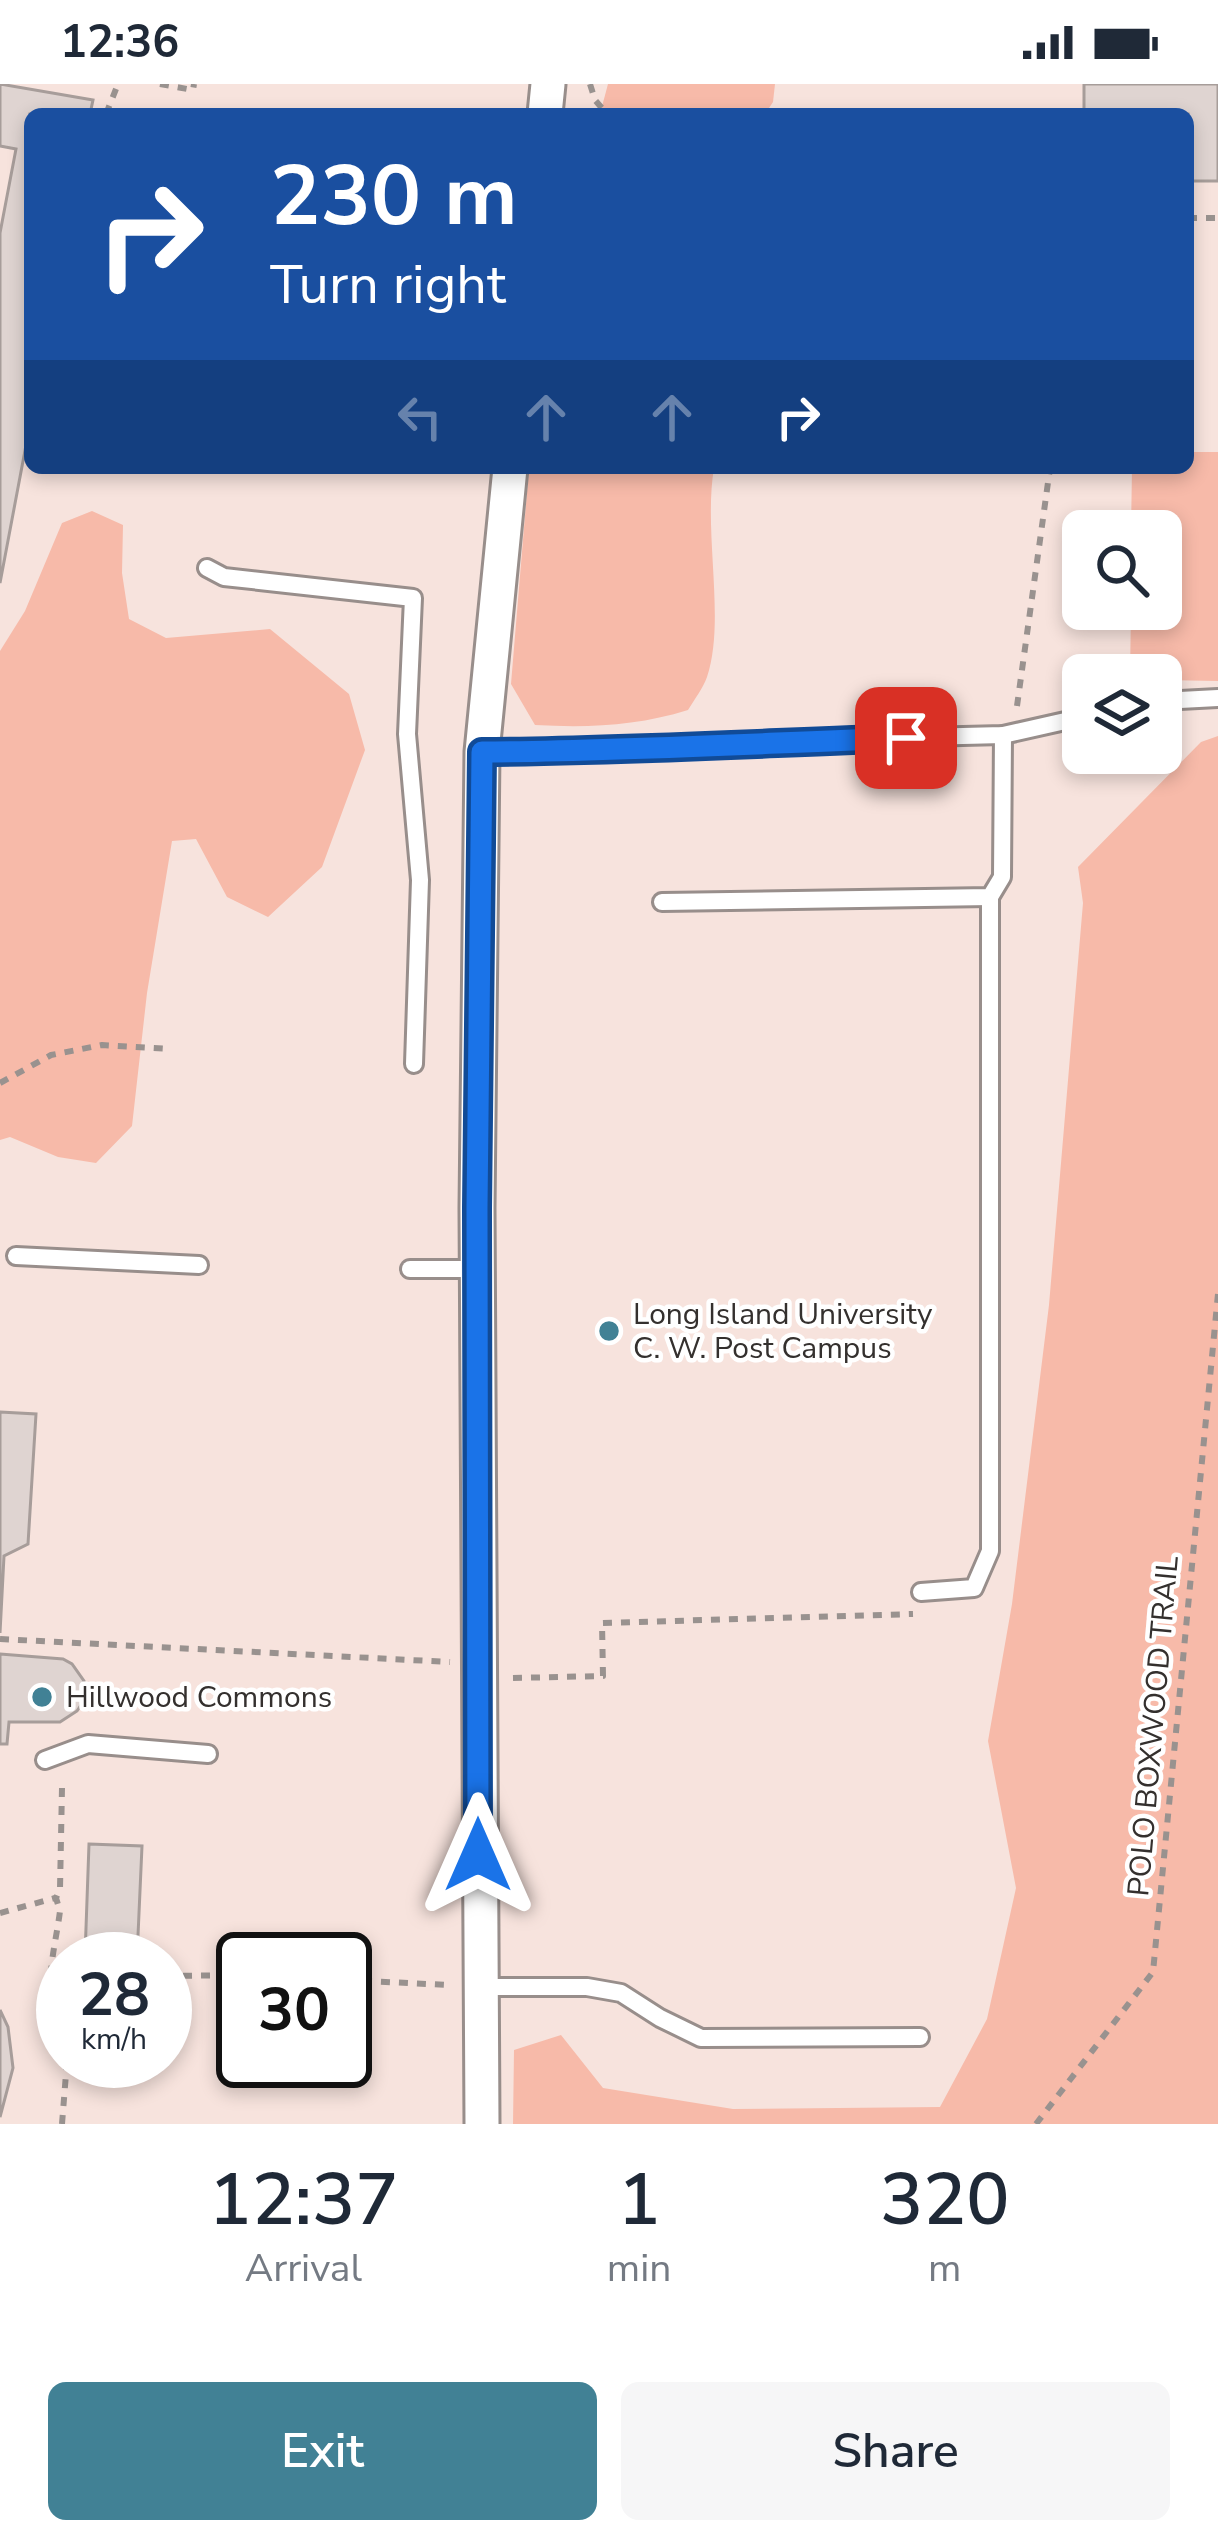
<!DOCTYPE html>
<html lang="en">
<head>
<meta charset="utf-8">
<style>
	body { margin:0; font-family:"Nunito Sans",sans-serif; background:#f6f6f7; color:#1f2937; height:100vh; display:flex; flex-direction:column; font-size:45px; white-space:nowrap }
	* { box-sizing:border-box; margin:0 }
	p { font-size:39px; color:#747a83 }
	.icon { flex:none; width:66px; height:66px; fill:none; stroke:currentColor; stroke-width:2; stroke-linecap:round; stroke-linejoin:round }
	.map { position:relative; height:2040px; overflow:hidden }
	.sheet { display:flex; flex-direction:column; background:#fff; flex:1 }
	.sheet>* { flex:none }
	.hud { position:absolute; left:24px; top:24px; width:1170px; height:366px; border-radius:18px; box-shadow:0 6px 18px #0003; background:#1a4fa0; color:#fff; overflow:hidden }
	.controls { position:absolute; left:1062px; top:426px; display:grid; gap:24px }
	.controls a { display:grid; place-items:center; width:120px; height:120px; border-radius:18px; background:#fff; box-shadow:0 6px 18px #0003; font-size:60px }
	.speed { position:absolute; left:36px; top:1848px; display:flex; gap:24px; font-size:60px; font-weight:700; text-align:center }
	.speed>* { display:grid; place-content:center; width:156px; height:156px; border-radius:50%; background:#fff; box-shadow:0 6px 18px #0003; line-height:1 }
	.speed small { font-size:30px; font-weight:400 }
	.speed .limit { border:6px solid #111; border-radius:18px; background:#fff; color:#111 }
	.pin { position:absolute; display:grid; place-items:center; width:102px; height:102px; color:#fff; margin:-51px; border-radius:24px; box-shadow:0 6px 18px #0006 }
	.me { position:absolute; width:132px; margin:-66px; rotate:0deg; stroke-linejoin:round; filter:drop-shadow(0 0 9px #0008) }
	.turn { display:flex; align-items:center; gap:42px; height:252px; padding:0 48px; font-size:54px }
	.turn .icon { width:156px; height:156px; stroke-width:2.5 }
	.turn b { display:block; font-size:84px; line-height:102px }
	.lanes { display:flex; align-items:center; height:114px; padding:0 48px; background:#0003; justify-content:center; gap:60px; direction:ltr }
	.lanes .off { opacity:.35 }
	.eta { display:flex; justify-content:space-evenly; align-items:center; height:204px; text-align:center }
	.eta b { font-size:72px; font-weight:600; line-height:84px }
	.button { display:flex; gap:24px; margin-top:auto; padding:24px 48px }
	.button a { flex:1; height:138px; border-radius:18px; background:#418195; color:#fff; font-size:48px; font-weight:600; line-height:138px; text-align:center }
	.button a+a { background:#f6f6f7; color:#1f2937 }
	.status { display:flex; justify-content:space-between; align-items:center; height:84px; padding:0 60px; background:#fff; direction:ltr }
	.status svg { height:33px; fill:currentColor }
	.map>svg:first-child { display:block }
	.built { fill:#f7e3dd; fill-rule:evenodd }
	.green { fill:#f7baa9 }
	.building { fill:#dfd4d1; stroke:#a79d9a; stroke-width:3 }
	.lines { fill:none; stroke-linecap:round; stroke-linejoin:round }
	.lane-casing { stroke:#988e8b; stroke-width:22 }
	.street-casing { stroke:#988e8b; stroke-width:39 }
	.path { stroke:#99928f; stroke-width:6; stroke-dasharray:9 9; stroke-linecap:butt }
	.lane { stroke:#fff; stroke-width:16 }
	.street { stroke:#fff; stroke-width:33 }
	.route-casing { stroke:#114b97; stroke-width:30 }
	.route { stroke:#1a73e8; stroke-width:21 }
	.poi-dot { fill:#418195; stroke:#fff; stroke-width:4.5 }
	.labels { text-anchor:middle; stroke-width:9; stroke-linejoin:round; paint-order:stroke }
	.poi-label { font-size:30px; fill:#34302e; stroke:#fff; text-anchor:start }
	.street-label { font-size:30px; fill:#34302e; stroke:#fff }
</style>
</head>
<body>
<div class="status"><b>12:36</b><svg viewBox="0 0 49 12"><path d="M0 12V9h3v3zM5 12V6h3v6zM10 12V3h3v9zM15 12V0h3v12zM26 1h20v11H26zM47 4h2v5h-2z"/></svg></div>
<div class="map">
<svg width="1218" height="2040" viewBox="0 0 1218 2040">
	<rect width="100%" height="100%" fill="#fbf0ed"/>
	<path class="built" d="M0,0H1218V1825L1204,2040H0ZM30,30H1188V384H30ZM1083,447H1161V525H1083ZM1083,591H1161V669H1083ZM63,1875H165V1977H63ZM243,1875H345V1977H243Z"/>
	<g class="green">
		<path d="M608,0H775L773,18L765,30H600Z"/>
		<path d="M1188,368H1218V597L1161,596V591H1130L1131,525H1161V447H1131L1132,384H1188Z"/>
		<path d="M529,384H714C703,448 726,536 707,593C703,604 694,616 688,626C637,642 588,644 535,641L511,600Z"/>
		<path d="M92,427L123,441L122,489L129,535L166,554L270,545L349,610L365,666L322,783L268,833L227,813L196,755L172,757L147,909L132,1042L96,1079L58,1073L10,1053L0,1056V567L25,527L62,439Z"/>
		<path d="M1218,652V2040H513L514,1966L561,1951L603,2004L733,2025L940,2023L987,1935L1016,1804L988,1657L1012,1520L1049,1221L1083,819L1078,783L1201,658Z"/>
	</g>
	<g class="building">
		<path d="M0,0L93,16L90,30H30V340L0,499V149L16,65L0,62Z"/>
		<path d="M1084,0H1218V97H1188V30H1084Z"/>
		<path d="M0,1328L36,1330L28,1460L4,1472L0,1549Z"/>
		<path d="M0,1570L63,1575L72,1580L84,1597L83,1618L77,1627L60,1638H9L7,1660H0Z"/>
		<path d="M89,1760L142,1762L137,1874L85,1872Z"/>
		<path d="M0,1926L8,1943L13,1984L0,2033Z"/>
	</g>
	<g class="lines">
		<defs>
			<g id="lane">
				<path d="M207,484L224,493L413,514L407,650L420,796L414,980"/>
				<path d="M1161,617L1218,614"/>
				<path d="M482,668L663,666L761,657L1003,651L1083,633"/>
				<path d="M662,818L990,813L1002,793L1003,651"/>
				<path d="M16,1172L199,1181"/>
				<path d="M410,1185H477"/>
				<path d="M921,1508L974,1504L990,1467V813"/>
				<path d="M45,1676L88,1660L208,1670"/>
				<path d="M479,1903H587L621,1909L660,1934L701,1954L920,1953"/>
			</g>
			<g id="street">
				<path d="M545,30L548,0"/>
				<path d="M482,2040L477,1124L482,668L510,384"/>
			</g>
		</defs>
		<use href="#lane" class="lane-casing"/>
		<use href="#street" class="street-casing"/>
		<g class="path">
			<path d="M160,0L193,6L194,0"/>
			<path d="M590,0L595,16L607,30"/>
			<path d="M106,30L118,0"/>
			<path d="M1188,134H1218"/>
			<path d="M1017,622L1050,384"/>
			<path d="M0,999L51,971L102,961L171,965"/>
			<path d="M0,1555L450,1578"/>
			<path d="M513,1594L603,1592L602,1539L913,1530"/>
			<path d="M62,1704L60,1805L56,1814L60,1827C56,1861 39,1915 63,1942"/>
			<path d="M0,1829L55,1814"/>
			<path d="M165,1892L243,1891"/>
			<path d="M345,1896L449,1901"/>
			<path d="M62,2040L67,1977"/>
			<path d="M1036,2040L1153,1888L1218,1210"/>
		</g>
		<use href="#lane" class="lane"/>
		<use href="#street" class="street"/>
	</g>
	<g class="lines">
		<defs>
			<path id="route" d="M478,1771L477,1124L482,668C623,667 764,659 906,654"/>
		</defs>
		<use href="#route" class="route-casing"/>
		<use href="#route" class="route"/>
	</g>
	<g class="poi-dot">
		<circle cx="609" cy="1247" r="12"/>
		<circle cx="42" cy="1613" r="12"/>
	</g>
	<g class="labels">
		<g class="poi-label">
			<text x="633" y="1240">Long Island University<tspan x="633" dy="34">C. W. Post Campus</tspan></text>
			<text x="66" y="1623">Hillwood Commons</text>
		</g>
		<g class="street-label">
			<text transform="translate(1153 1642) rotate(-85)" y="10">POLO BOXWOOD TRAIL</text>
		</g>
	</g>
</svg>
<div class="controls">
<a><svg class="icon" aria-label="search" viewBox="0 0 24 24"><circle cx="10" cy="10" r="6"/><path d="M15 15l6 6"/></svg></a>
<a><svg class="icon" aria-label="layers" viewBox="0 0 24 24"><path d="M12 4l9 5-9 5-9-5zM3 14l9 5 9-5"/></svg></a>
</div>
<div class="speed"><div>28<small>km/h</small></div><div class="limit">30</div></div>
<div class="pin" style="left:906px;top:654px;background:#d93025"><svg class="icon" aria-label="arrive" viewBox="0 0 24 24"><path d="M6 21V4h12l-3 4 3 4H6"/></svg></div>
<svg class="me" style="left:478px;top:1771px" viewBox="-20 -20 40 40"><path d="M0-17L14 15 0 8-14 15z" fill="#1a73e8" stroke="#fff" stroke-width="4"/></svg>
<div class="hud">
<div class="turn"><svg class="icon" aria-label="right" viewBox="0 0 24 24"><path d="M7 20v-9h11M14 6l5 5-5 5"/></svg><div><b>230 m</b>Turn right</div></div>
<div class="lanes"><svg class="icon off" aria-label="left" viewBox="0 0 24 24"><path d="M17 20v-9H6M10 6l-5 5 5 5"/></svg><svg class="icon off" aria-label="ahead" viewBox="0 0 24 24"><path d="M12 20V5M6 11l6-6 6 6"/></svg><svg class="icon off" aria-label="ahead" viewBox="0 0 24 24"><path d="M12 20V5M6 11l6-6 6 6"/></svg><svg class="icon" aria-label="right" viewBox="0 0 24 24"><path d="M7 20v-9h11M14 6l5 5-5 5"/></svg></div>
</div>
</div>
<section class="sheet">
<div class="eta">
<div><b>12:37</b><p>Arrival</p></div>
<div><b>1</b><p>min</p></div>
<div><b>320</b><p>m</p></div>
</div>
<div class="button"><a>Exit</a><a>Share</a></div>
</section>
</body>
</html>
